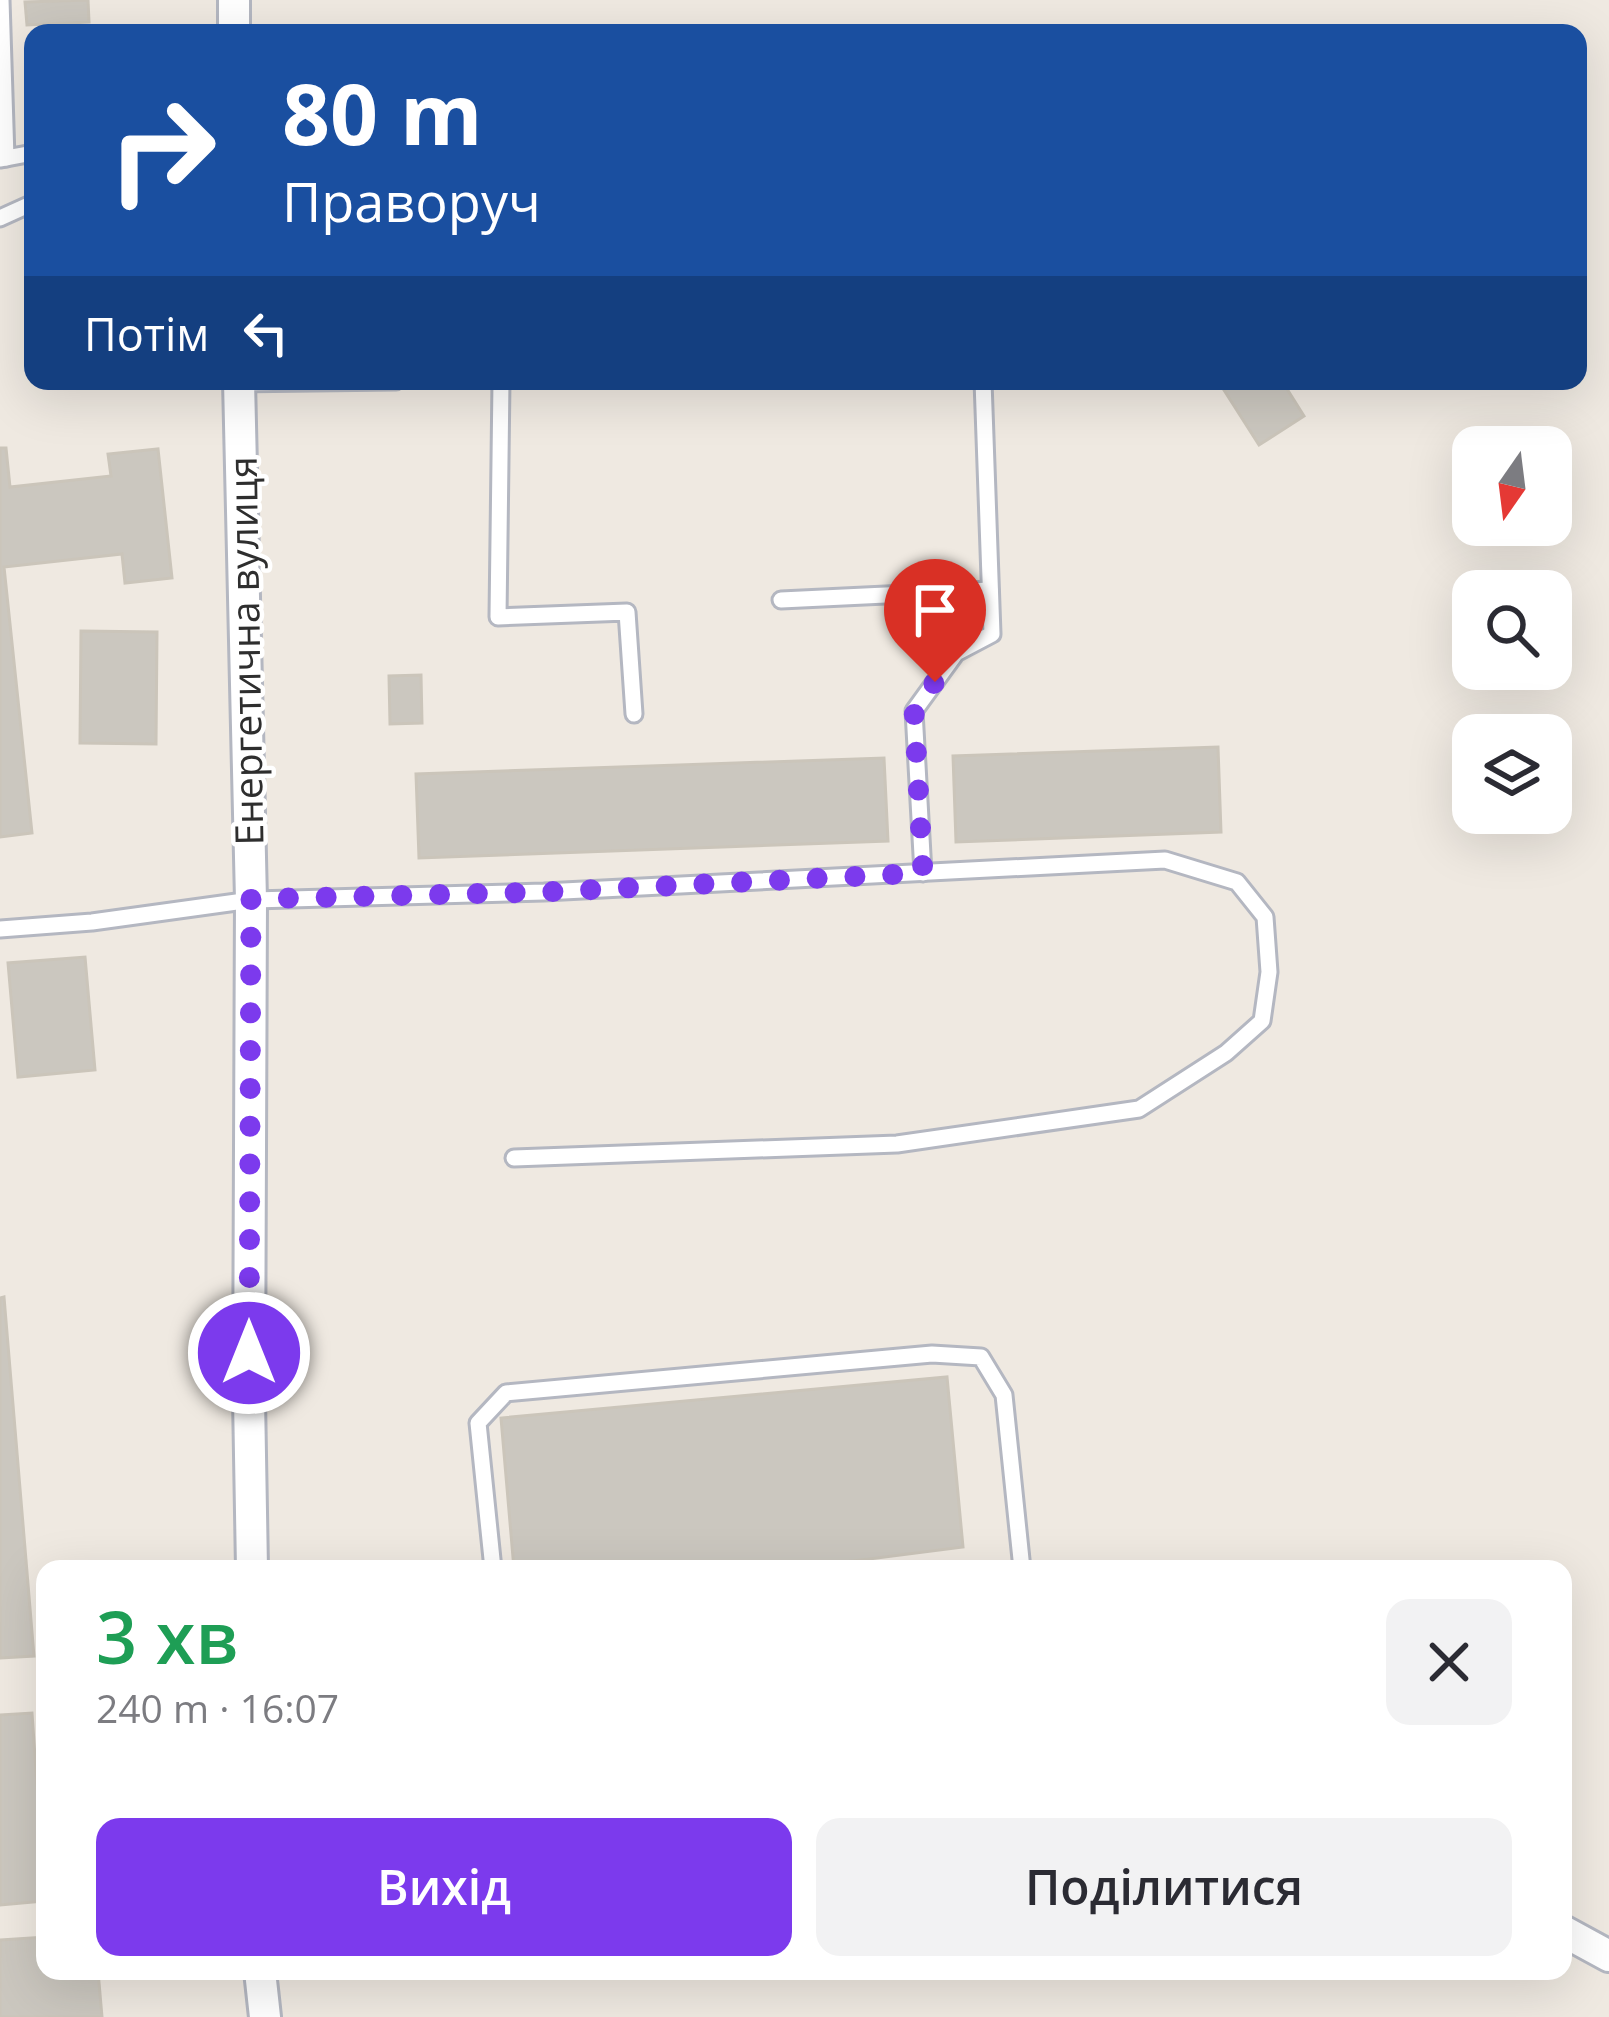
<!DOCTYPE html>
<html lang="uk">
<head>
<meta charset="utf-8">
<style>
	body { margin:0; font-family:"Open Sans",sans-serif; background:#f2f2f3; color:#2b2b33; height:100vh; display:flex; flex-direction:column; font-size:45px; white-space:nowrap }
	* { box-sizing:border-box; margin:0 }
	p { font-size:39px; color:#7c7c81 }
	.icon { flex:none; width:66px; height:66px; fill:none; stroke:currentColor; stroke-width:2; stroke-linecap:round; stroke-linejoin:round }
	.map { position:relative; flex:1; overflow:hidden }
	.drawer { position:absolute; left:36px; top:1560px; width:1536px; height:420px; display:flex; flex-direction:column; background:#fff; border-radius:24px; box-shadow:0 12px 48px #0002 }
	.drawer>* { flex:none }
	.top-card { position:absolute; left:24px; top:24px; width:1563px; height:366px; border-radius:24px; box-shadow:0 12px 48px #0002; background:#1a4fa0; color:#fff; overflow:hidden }
	.needle { width:78px; rotate:194deg }
	.fabs { position:absolute; left:1452px; top:426px; display:grid; gap:24px }
	.fabs a { display:grid; place-items:center; width:120px; height:120px; border-radius:24px; background:#fff; box-shadow:0 12px 48px #0002; font-size:60px }
	.pin { position:absolute; display:grid; place-items:center; width:102px; height:102px; color:#fff; margin:-123px -51px; border-radius:50% 50% 50% 0; rotate:-45deg; box-shadow:0 0 12px #0007 }
	.pin .icon { rotate:45deg }
	.me { position:absolute; width:132px; margin:-66px; rotate:0deg; stroke-linejoin:round; filter:drop-shadow(0 0 9px #0008) }
	.turn { display:flex; align-items:center; gap:42px; height:252px; padding:0 60px; font-size:54px }
	.turn .icon { width:156px; height:156px; stroke-width:2.5 }
	.turn b { display:block; font-size:84px; line-height:102px }
	.then { display:flex; align-items:center; height:114px; padding:0 60px; background:#0003; gap:24px; font-size:45px }
	.round { display:grid; place-items:center; flex:none; width:126px; height:126px; border-radius:24px; background:#f2f2f3 }
	.summary { display:flex; align-items:center; justify-content:space-between; height:204px; padding:0 60px }
	h1 { font-size:72px; font-weight:600; line-height:90px; color:#1e9e55 }
	.cta { display:flex; gap:24px; margin-top:auto; padding:24px 60px }
	.cta a { flex:1; height:138px; border-radius:24px; background:#7c3aed; color:#fff; font-size:48px; font-weight:600; line-height:138px; text-align:center }
	.cta a+a { background:#f2f2f3; color:#2b2b33 }
	.map>svg:first-child { display:block }
	.building { fill:#cbc7bf; stroke:#cbc5ba; stroke-width:3 }
	.lines { fill:none; stroke-linecap:round; stroke-linejoin:round }
	.service-casing { stroke:#b4b7c1; stroke-width:21 }
	.minor-casing { stroke:#b4b7c1; stroke-width:36 }
	.service { stroke:#fff; stroke-width:15 }
	.minor { stroke:#fff; stroke-width:30 }
	.route { stroke:#7c3aed; stroke-width:21; stroke-dasharray:0 37.8 }
	.labels { text-anchor:middle; stroke-width:9; stroke-linejoin:round; paint-order:stroke }
	.street-label { font-size:39px; fill:#2e2e2e; stroke:#fff }
</style>
</head>
<body>
<div class="map">
<svg width="1609" height="2017" viewBox="0 0 1609 2017">
	<rect width="100%" height="100%" fill="#efe9e1"/>
	<g class="building">
		<path d="M88,0L89,22L27,25L25,2Z"/>
		<path d="M1231,381H1282L1304,416L1259,445L1222,387Z"/>
		<path d="M0,448H6L10,487L111,476L108,454L158,449L172,578L125,583L122,554L4,567L32,833L0,837Z"/>
		<path d="M81,631L157,632L156,744L80,743Z"/>
		<path d="M421,675L422,723L390,724L389,676Z"/>
		<path d="M1218,747L1221,832L956,842L953,756Z"/>
		<path d="M884,758L888,841L419,858L416,774Z"/>
		<path d="M85,957L95,1070L18,1077L8,963Z"/>
		<path d="M4,1297L34,1656L0,1658V1298Z"/>
		<path d="M947,1377L963,1547L791,1569H514L501,1418Z"/>
		<path d="M32,1713L45,1901L0,1905V1715Z"/>
		<path d="M45,1937V1971H98L102,2017H0V1940Z"/>
	</g>
	<g class="lines">
		<defs>
			<g id="service">
				<path d="M1,0L6,158"/>
				<path d="M1,159L33,153"/>
				<path d="M0,218L33,203"/>
				<path d="M501,381L498,617L627,612L634,714"/>
				<path d="M239,383L396,381"/>
				<path d="M781,600L990,590"/>
				<path d="M923,873L914,711L956,653L992,634L983,381"/>
				<path d="M0,929L92,922L251,900L544,892L1165,860L1237,882L1265,917L1269,972L1262,1021L1226,1053L1139,1109L897,1144L514,1158"/>
				<path d="M493,1569L478,1423L506,1393L932,1354L981,1357L1004,1395L1022,1569"/>
			</g>
			<g id="minor">
				<path d="M234,0V33"/>
				<path d="M239,381L251,900L249,1398L252,1569"/>
				<path d="M1563,1931L1609,1956"/>
				<path d="M260,1971L265,2017"/>
			</g>
		</defs>
		<use href="#service" class="service-casing"/>
		<use href="#minor" class="minor-casing"/>
		<use href="#service" class="service"/>
		<use href="#minor" class="minor"/>
	</g>
	<g class="lines">
		<path class="route" d="M249,1353L251,899L544,892L923,873L914,710L935,682"/>
	</g>
	<g class="labels">
		<g class="street-label">
			<text transform="translate(246 651) rotate(-91)" y="14">Енергетична вулиця</text>
		</g>
	</g>
</svg>
<div class="fabs">
<a><svg class="needle" viewBox="-14 -14 28 28"><path d="M0-13l5 13h-10z" fill="#e53935"/><path d="M0 13l5-13h-10z" fill="#7c7c81"/></svg></a>
<a><svg class="icon" aria-label="search" viewBox="0 0 24 24"><circle cx="10" cy="10" r="6"/><path d="M15 15l6 6"/></svg></a>
<a><svg class="icon" aria-label="layers" viewBox="0 0 24 24"><path d="M12 4l9 5-9 5-9-5zM3 14l9 5 9-5"/></svg></a>
</div>
<div class="pin" style="left:935px;top:682px;background:#d93025"><svg class="icon" aria-label="arrive" viewBox="0 0 24 24"><path d="M6 21V4h12l-3 4 3 4H6"/></svg></div>
<svg class="me" style="left:249px;top:1353px" viewBox="-20 -20 40 40"><circle r="17" fill="#7c3aed" stroke="#fff" stroke-width="3"/><path d="M0-11L8 9 0 5-8 9z" fill="#fff"/></svg>
<div class="top-card">
<div class="turn"><svg class="icon" aria-label="right" viewBox="0 0 24 24"><path d="M7 20v-9h11M14 6l5 5-5 5"/></svg><div><b>80 m</b>Праворуч</div></div>
<div class="then">Потім<svg class="icon" aria-label="left" viewBox="0 0 24 24"><path d="M17 20v-9H6M10 6l-5 5 5 5"/></svg></div>
</div>
<section class="drawer">
<div class="summary"><div><h1>3 хв</h1><p>240 m · 16:07</p></div><a class="round"><svg class="icon" aria-label="close" viewBox="0 0 24 24"><path d="M6 6l12 12M18 6L6 18"/></svg></a></div>
<div class="cta"><a>Вихід</a><a>Поділитися</a></div>
</section>
</div>
</body>
</html>
